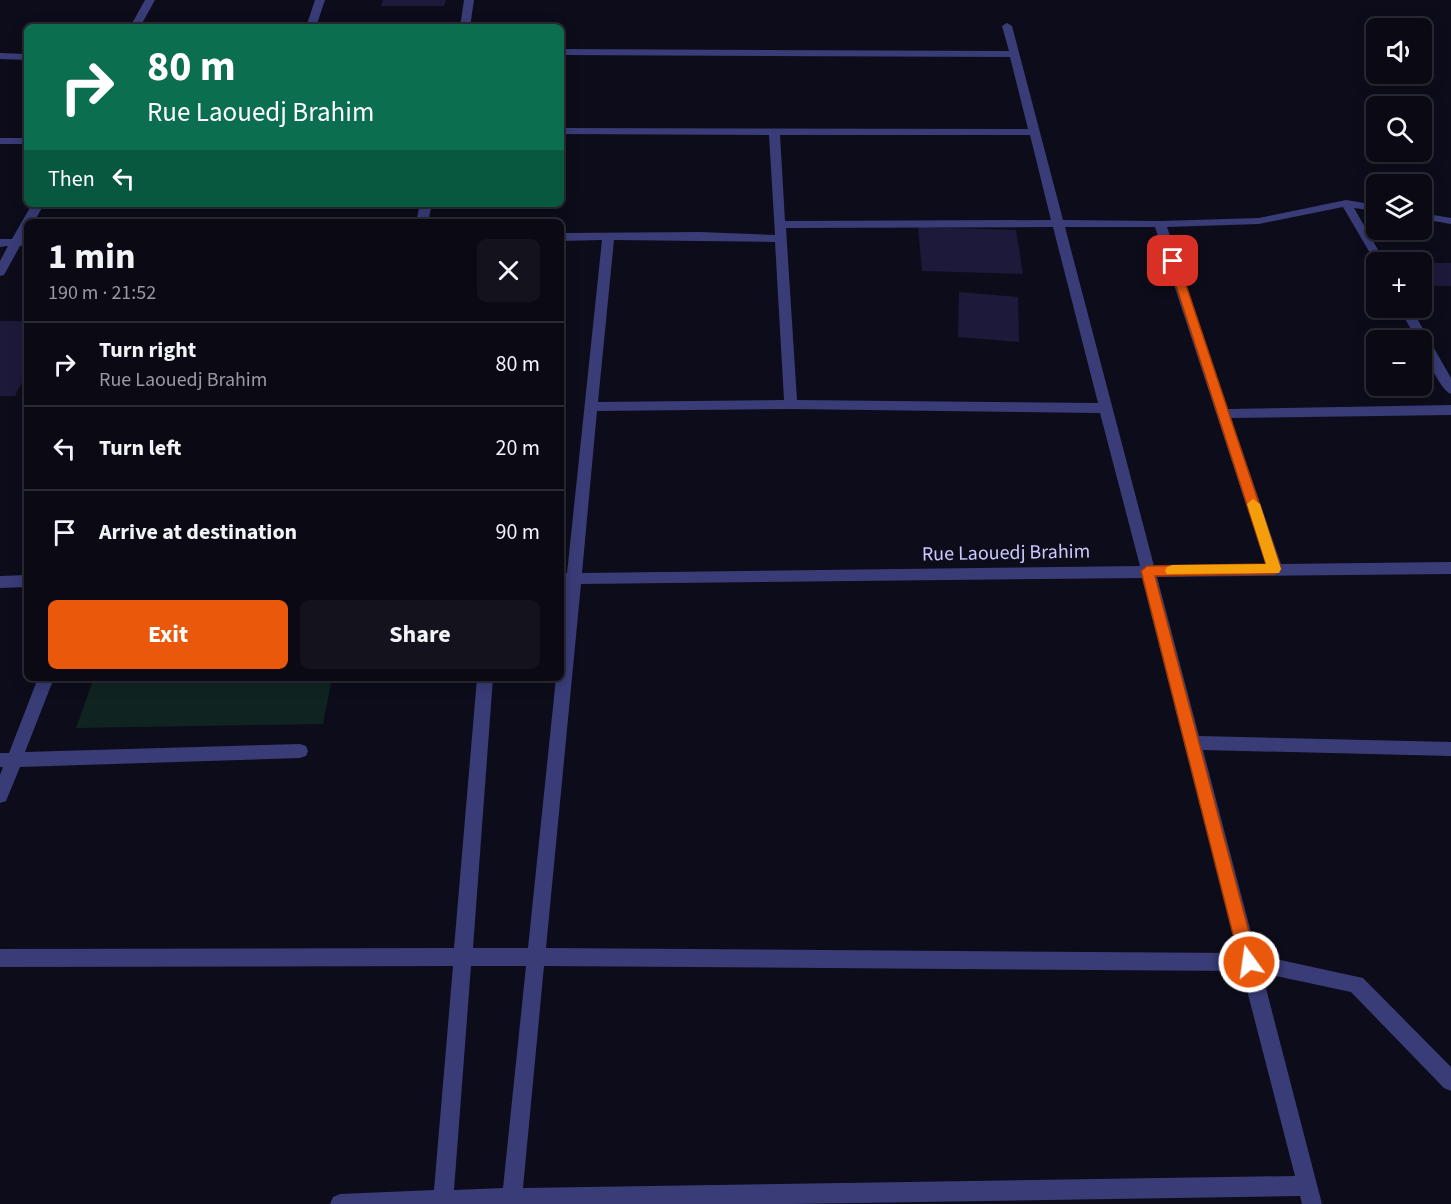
<!DOCTYPE html>
<html lang="en">
<head>
<meta charset="utf-8">
<style>
	body { margin:0; font-family:"Source Sans 3",sans-serif; background:#13121d; color:#f1f3f6; height:100vh; display:flex; flex-direction:column; font-size:22px; white-space:nowrap }
	* { box-sizing:border-box; margin:0 }
	p { font-size:20px; color:#999aa0 }
	.icon { flex:none; width:33px; height:33px; fill:none; stroke:currentColor; stroke-width:2; stroke-linecap:round; stroke-linejoin:round }
	.map { position:relative; flex:1; overflow:hidden }
	.panel { position:absolute; left:24px; top:219px; width:540px; height:462px; display:flex; flex-direction:column; background:#0a0914; border-radius:9px; box-shadow:0 3px 15px #0003,0 0 0 2px #2a2a34 }
	.panel>* { flex:none }
	.guide { position:absolute; left:24px; top:24px; width:540px; height:183px; border-radius:9px; box-shadow:0 3px 15px #0003,0 0 0 2px #2a2a34; background:#0b6e4f; color:#fff; overflow:hidden }
	.tools { position:absolute; left:1366px; top:18px; display:grid; gap:12px }
	.tools a { display:grid; place-items:center; width:66px; height:66px; border-radius:9px; background:#0a0914; box-shadow:0 3px 15px #0003,0 0 0 2px #2a2a34; font-size:30px }
	.pin { position:absolute; display:grid; place-items:center; width:51px; height:51px; color:#fff; margin:-26px; border-radius:12px; box-shadow:0 3px 9px #0006 }
	.me { position:absolute; width:66px; margin:-33px; rotate:346deg; stroke-linejoin:round; filter:drop-shadow(0 0 4px #0008) }
	.turn { display:flex; align-items:center; gap:21px; height:126px; padding:0 24px; font-size:27px }
	.turn .icon { width:78px; height:78px; stroke-width:2.5 }
	.turn b { display:block; font-size:42px; line-height:51px }
	.then { display:flex; align-items:center; height:57px; padding:0 24px; background:#0003; gap:12px; font-size:22px }
	.round { display:grid; place-items:center; flex:none; width:63px; height:63px; border-radius:9px; background:#13121d }
	.headline { display:flex; align-items:center; justify-content:space-between; height:102px; padding:0 24px }
	h1 { font-size:36px; font-weight:700; line-height:45px }
	.action { display:flex; gap:12px; margin-top:auto; padding:12px 24px }
	.action a { flex:1; height:69px; border-radius:9px; background:#ea580c; color:#fff; font-size:24px; font-weight:700; line-height:69px; text-align:center }
	.action a+a { background:#13121d; color:#f1f3f6 }
	ul { padding:0; list-style:none }
	li { display:flex; align-items:center; gap:18px; height:84px; padding:0 24px; border-top:2px solid #2a2a34 }
	li div { flex:1 }
	li b { display:block; font-size:22px }
	li em { font-style:normal }
	.map>svg:first-child { display:block }
	.green { fill:#0f2421 }
	.building { fill:#1d193a }
	.lines { fill:none; stroke-linecap:round; stroke-linejoin:round }
	.street { fill:#393c77; fill-rule:evenodd }
	.route { fill:#ea580c; stroke:#983908; stroke-width:1.5 }
	.slow { fill:#f59e0b }
	.labels { text-anchor:middle; stroke-width:6; stroke-linejoin:round; paint-order:stroke }
	.street-label { font-size:20px; fill:#cac8fc; stroke:#0d0c1a }
</style>
</head>
<body>
<div class="map">
<svg width="1451" height="1204" viewBox="0 0 1451 1204">
	<rect width="100%" height="100%" fill="#0d0c1a"/>
	<path class="green" d="M94,678H332L323,724L76,728Z"/>
	<g class="building">
		<path d="M383,0H446L444,6H381Z"/>
		<path d="M918,227L1016,230L1023,274L922,271Z"/>
		<rect x="1422" y="263" width="29" height="23"/>
		<path d="M959,292L1018,297L1019,342L958,337Z"/>
		<path d="M0,321H27V380H23L15,396H0Z"/>
	</g>
	<g class="lines">
		<g class="street">
			<path d="M145,0H155L140,27H130Z"/>
			<path d="M315,0H325L316,27H306Z"/>
			<path d="M464,0H474L470,27H460Z"/>
			<path d="M1007,23L1012,26L1063,220L1160,221L1259,218L1346,200L1377,205V211L1354,208L1385,262H1377V265L1343,207L1259,224L1167,227L1228,409L1451,405V415L1231,418L1281,564L1451,562V574L1157,577L1199,736L1451,742V756L1203,750L1257,955L1363,978L1451,1067V1091L1444,1088L1351,992L1262,973L1322,1204H1302L1300,1196L792,1204H330L333,1197L340,1194L434,1190L453,966L0,967V949L454,948L477,678H493L473,948H528L556,678H561V631L566,585H561V573H567L602,240L561,241V233L700,232L775,235L769,135L561,134V128L1028,129L1010,57L561,55V49L1009,51L1002,26ZM780,135H1030L1051,220L785,221ZM1053,227L1098,403L797,400L786,228ZM1065,227H1155L1266,565L1154,566ZM614,240L775,242L784,400L598,402ZM791,409L1100,413L1140,566L582,573L597,411ZM1142,578L1238,953L546,948L581,584ZM471,966H526L503,1188L454,1190ZM544,966L1242,971L1295,1176L523,1188Z"/>
			<path d="M0,53L27,54V60L0,59Z"/>
			<rect x="0" y="138" width="27" height="6"/>
			<path d="M32,204H44L34,222H27V234L24,238L27,239V245L20,246L4,275L0,276V261L8,246L0,247V239H12Z"/>
			<path d="M420,204H432L428,222H416Z"/>
			<path d="M1422,213L1451,218V224L1422,219Z"/>
			<path d="M1399,308H1411L1451,378V394C1441,391 1422,352 1422,340H1417Z"/>
			<path d="M27,575V587L0,588V576Z"/>
			<path d="M38,678H54L25,752L300,744L306,746L308,751L306,756L300,758L20,767L6,801L0,803V775L3,767H0V753H9Z"/>
		</g>
	</g>
	<path class="route" d="M1173,258L1178,261L1281,569L1275,574L1155,576L1257,962L1255,968L1249,970L1243,968L1240,962L1141,571L1147,566L1266,564L1168,261Z"/>
	<path class="slow" d="M1253,499L1260,504L1281,569L1279,573L1167,574L1165,571L1167,567L1172,565L1266,564L1247,504Z"/>
	<g class="labels">
		<g class="street-label">
			<text transform="translate(1006 552) rotate(-1)" y="7">Rue Laouedj Brahim</text>
		</g>
	</g>
</svg>
<div class="tools">
<a><svg class="icon" aria-label="sound" viewBox="0 0 24 24"><path d="M4 9h4l5-4v14l-5-4H4zM17 9q2 3 0 6"/></svg></a>
<a><svg class="icon" aria-label="search" viewBox="0 0 24 24"><circle cx="10" cy="10" r="6"/><path d="M15 15l6 6"/></svg></a>
<a><svg class="icon" aria-label="layers" viewBox="0 0 24 24"><path d="M12 4l9 5-9 5-9-5zM3 14l9 5 9-5"/></svg></a>
<a>+</a>
<a>−</a>
</div>
<div class="pin" style="left:1173px;top:261px;background:#d93025"><svg class="icon" aria-label="arrive" viewBox="0 0 24 24"><path d="M6 21V4h12l-3 4 3 4H6"/></svg></div>
<svg class="me" style="left:1249px;top:962px" viewBox="-20 -20 40 40"><circle r="17" fill="#ea580c" stroke="#fff" stroke-width="3"/><path d="M0-11L8 9 0 5-8 9z" fill="#fff"/></svg>
<div class="guide">
<div class="turn"><svg class="icon" aria-label="right" viewBox="0 0 24 24"><path d="M7 20v-9h11M14 6l5 5-5 5"/></svg><div><b>80 m</b>Rue Laouedj Brahim</div></div>
<div class="then">Then<svg class="icon" aria-label="left" viewBox="0 0 24 24"><path d="M17 20v-9H6M10 6l-5 5 5 5"/></svg></div>
</div>
<section class="panel">
<div class="headline"><div><h1>1 min</h1><p>190 m · 21:52</p></div><a class="round"><svg class="icon" aria-label="close" viewBox="0 0 24 24"><path d="M6 6l12 12M18 6L6 18"/></svg></a></div>
<ul>
<li><svg class="icon" aria-label="right" viewBox="0 0 24 24"><path d="M7 20v-9h11M14 6l5 5-5 5"/></svg><div><b>Turn right</b><p>Rue Laouedj Brahim</p></div><em>80 m</em></li>
<li><svg class="icon" aria-label="left" viewBox="0 0 24 24"><path d="M17 20v-9H6M10 6l-5 5 5 5"/></svg><div><b>Turn left</b></div><em>20 m</em></li>
<li><svg class="icon" aria-label="arrive" viewBox="0 0 24 24"><path d="M6 21V4h12l-3 4 3 4H6"/></svg><div><b>Arrive at destination</b></div><em>90 m</em></li>
</ul>
<div class="action"><a>Exit</a><a>Share</a></div>
</section>
</div>
</body>
</html>
